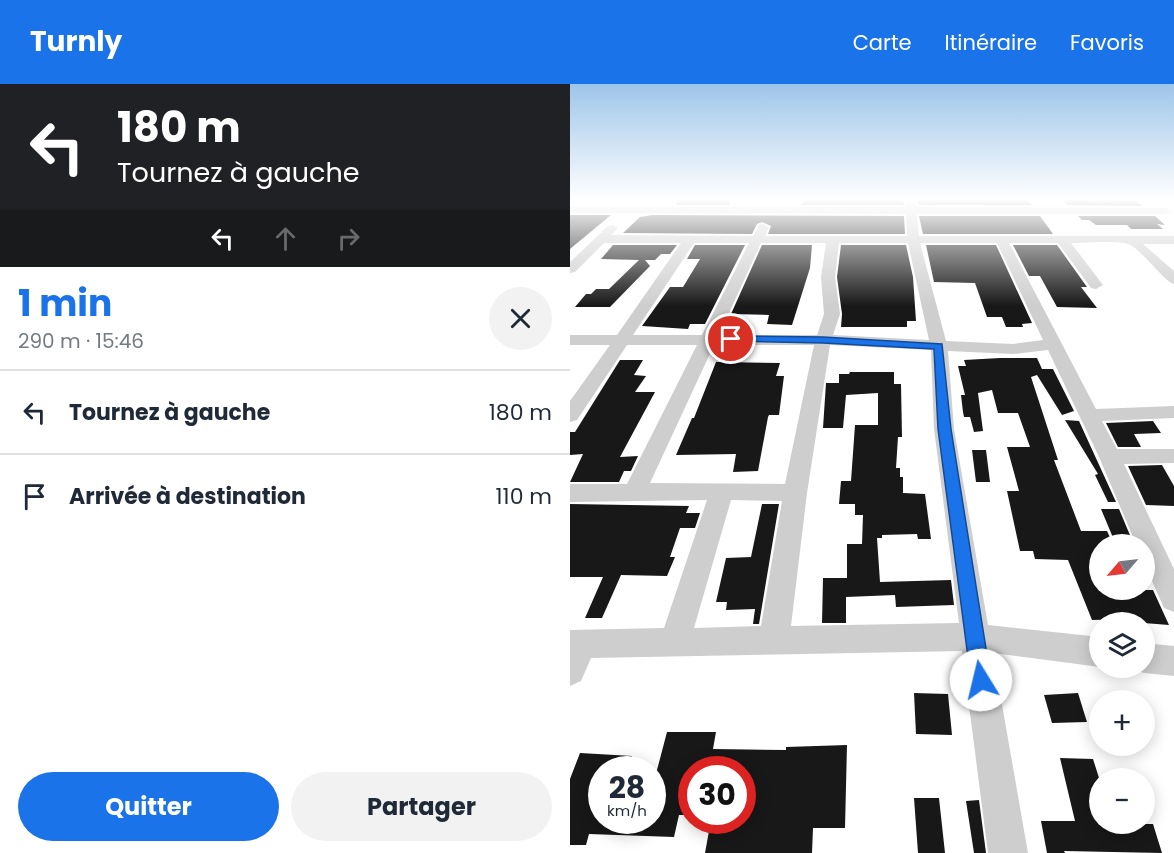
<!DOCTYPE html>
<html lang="fr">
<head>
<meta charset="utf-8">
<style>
	body { margin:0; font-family:Poppins,sans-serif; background:#f2f2f3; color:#1f2937; height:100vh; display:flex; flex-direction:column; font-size:22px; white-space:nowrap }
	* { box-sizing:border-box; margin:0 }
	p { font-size:20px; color:#747a83 }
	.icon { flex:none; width:33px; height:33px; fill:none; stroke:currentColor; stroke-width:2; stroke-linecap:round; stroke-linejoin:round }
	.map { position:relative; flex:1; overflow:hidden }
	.sheet { display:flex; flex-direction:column; background:#fff; width:570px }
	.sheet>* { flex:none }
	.guide { background:#202124; color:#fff; overflow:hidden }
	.needle { width:39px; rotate:242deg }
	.fabs { position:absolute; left:519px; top:450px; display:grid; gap:12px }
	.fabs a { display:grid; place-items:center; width:66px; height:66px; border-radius:50%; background:#fff; box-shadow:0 3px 15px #0003; font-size:30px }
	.speed { position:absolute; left:18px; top:672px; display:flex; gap:12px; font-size:30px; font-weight:700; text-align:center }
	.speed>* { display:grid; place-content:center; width:78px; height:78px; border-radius:50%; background:#fff; box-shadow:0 3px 15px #0003; line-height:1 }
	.speed small { font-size:15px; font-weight:400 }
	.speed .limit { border:9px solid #d22; background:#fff; color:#111 }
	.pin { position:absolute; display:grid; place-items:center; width:51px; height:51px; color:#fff; margin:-26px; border:3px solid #fff; border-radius:50%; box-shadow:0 2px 6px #0007 }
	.me { position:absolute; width:66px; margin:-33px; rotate:351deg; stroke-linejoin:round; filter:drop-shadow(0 0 4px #0008) }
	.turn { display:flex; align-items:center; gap:21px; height:126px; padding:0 18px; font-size:27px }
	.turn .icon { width:78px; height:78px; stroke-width:2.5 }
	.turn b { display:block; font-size:42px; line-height:51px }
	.lanes { display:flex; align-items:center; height:57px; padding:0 18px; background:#0003; justify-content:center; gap:30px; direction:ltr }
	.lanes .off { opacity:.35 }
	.round { display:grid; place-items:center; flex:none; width:63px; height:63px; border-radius:32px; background:#f2f2f3 }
	.head { display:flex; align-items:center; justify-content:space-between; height:102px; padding:0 18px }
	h1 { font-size:36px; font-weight:700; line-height:45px; color:#1a73e8 }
	.cta { display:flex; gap:12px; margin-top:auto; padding:12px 18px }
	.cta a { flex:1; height:69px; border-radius:36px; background:#1a73e8; color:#fff; font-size:24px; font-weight:700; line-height:69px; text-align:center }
	.cta a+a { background:#f2f2f3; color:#1f2937 }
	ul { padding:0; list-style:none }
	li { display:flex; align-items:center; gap:18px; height:84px; padding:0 18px; border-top:2px solid #e0e1e3 }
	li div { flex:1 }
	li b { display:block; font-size:22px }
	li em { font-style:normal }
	header { display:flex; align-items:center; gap:36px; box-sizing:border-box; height:84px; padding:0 30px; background:#1a73e8; color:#fff }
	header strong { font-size:28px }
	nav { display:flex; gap:33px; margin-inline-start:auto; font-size:21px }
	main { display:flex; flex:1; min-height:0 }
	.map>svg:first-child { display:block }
	.building { fill:#181818 }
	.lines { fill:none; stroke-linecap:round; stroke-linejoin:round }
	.minor { fill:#cecece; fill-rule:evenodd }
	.route { fill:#1a73e8; stroke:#114b97; stroke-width:1.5 }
</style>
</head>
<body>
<header>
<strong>Turnly</strong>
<nav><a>Carte</a><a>Itinéraire</a><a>Favoris</a></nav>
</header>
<main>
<section class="sheet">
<div class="guide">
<div class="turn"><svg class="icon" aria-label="left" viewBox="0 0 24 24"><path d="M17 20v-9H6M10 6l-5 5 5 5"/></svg><div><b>180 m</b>Tournez à gauche</div></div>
<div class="lanes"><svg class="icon" aria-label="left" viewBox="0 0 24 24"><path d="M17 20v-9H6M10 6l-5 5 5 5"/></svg><svg class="icon off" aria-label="ahead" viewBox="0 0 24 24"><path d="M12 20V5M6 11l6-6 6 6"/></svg><svg class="icon off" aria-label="right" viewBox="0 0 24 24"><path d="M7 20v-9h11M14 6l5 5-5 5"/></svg></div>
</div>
<div class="head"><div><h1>1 min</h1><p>290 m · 15:46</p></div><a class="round"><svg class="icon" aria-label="close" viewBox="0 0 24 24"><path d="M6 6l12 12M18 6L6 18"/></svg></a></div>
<ul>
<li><svg class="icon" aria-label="left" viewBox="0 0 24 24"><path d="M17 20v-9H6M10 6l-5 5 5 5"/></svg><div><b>Tournez à gauche</b></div><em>180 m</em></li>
<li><svg class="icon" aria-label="arrive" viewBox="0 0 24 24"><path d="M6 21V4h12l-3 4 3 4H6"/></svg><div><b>Arrivée à destination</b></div><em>110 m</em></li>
</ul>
<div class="cta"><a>Quitter</a><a>Partager</a></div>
</section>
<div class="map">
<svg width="604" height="769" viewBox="0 0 604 769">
	<rect width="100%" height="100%" fill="#fff"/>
	<g class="building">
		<path d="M108,115H159L160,121H106Z"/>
		<path d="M234,115H333L334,121H232Z"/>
		<path d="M348,115H457L462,121H349Z"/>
		<path d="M492,115H564L572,122L498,121Z"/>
		<path d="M0,131H41L0,165Z"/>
		<path d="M83,131L334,132L335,150H198L201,142L192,138L187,140L182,150L53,149L70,133Z"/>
		<path d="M349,132H470L483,150H353Z"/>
		<path d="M508,132H585L595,141L587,140L593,145H561L557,141H526L519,136H512Z"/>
		<path d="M43,161H107L100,170H91L85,176H75L80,182L40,223H5L16,210H21L26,205H39L69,176L31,175Z"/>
		<path d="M125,161H175L135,240H120L118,245L72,242L100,203H113L130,175H117Z"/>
		<path d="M192,161H242L240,184L222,241L197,240L199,231L161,230Z"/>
		<path d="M271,161H336L343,193L346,237H337V243H271L272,230L267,193Z"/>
		<path d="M356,161H426L462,239L452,240L453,243H436L432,233H417L405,199L364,198Z"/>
		<path d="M443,161H487L517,203H511L527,224L487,223L470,192H459Z"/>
		<path d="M430,274H467L472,285H483L504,327L492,331L467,291L461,293L488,376H484L511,447H537L543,460H530V506H583L599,541L561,538L559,535L522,536L498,476L465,475L463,467H450L437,407H449L437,363H460L448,329H428L422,306L408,309L413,347L404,348L400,333H394L393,328L391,311H395L388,282H396L394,276Z"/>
		<path d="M50,276H73L64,291L76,292L65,308H85L50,373L68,372L61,387H54L49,398H0L13,370L0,371V348H5Z"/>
		<path d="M146,278L210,279L206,292H214L209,331H199L198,333L188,387L163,388L166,370L106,371L122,334H124Z"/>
		<path d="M280,288H324V300H331L332,353H328L326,384H330V393H333V409L355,410L361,455H348L347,450L312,451V454H307L310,498L381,496L384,521L326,523L325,511L276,513V539H252L253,494H277V460H292L293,431H285V420H269L271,397H281L285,341H308V309L276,311L273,344H253L256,299H269V290H279Z"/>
		<path d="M495,336L509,337L546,418H538L525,391L528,390Z"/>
		<path d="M583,337L591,349L564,350L571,363H548L536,339Z"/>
		<path d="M402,366H416L420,398H406Z"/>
		<path d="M592,381L604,402V422L576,421L558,382Z"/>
		<path d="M0,420L119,422L116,429H130L125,444H110L100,473H105L97,492L51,491L32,534H15L33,493H0Z"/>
		<path d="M192,420H209L189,540H183L185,525L156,526L157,518H146L156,474L181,473Z"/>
		<path d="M531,425H549L562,456H544Z"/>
		<path d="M344,609L378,610L382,651L346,650Z"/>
		<path d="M508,609L517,638L482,639L474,611Z"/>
		<path d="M97,648H146L143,665L216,666V663L277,661L275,744H243L242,769H135L141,736H173L179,700H172V686H122V731H109L104,753L19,750L16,761H0V695L10,669L62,672L57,686H32V736H82V705Z"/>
		<path d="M490,674L523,675L530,697V740H583L592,769L494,767L495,769H477L471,737H505Z"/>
		<path d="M344,714H369L375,769H348Z"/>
		<path d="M409,716L416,769H404L396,717Z"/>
	</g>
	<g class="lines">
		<g class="minor">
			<path d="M336,115H346L347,123L596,124L601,127L596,130H347L349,152H604V160H573L604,187V200C594,198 572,165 558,160C549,156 512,159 501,159L533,201L526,205L521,204L488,159H439L526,325L604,322V334L532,337L547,365H604V379L554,380L604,485V528L594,524L574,479V460H566L529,373L478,266L443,270L378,267L384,345L418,541L530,553V583L423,569L458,769H418L392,567L21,574L11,597L0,602V546L94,544L137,416L0,418V400H57L127,261H57L7,336L0,338V317L40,261H0V251H47L111,159H34L5,188L0,189V178L38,142L42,141L48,144L41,151L183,152L189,141L193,140L199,143L195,152H337L336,130L0,129V123H336ZM124,159H179L132,251H63ZM191,159H256L251,193L254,230L247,251H149ZM269,159H338L359,256L263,251L270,230L265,193ZM350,159H427L473,256L443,260L376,257ZM144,261H244L215,400L80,399ZM260,261L361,266L364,345L389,539L221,542L237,409ZM161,416L212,417L191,542L124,544Z"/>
			<path d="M574,559L604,562V592L574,589L563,585L574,584Z"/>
		</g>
	</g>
	<linearGradient id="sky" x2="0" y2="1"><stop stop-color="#9ec5e9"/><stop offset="0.52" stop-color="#fff"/><stop offset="1" stop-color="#fff" stop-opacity="0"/></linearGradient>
	<rect width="604" height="222" fill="url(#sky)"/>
	<path class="route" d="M161,252L253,253L372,260L381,345L421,596L418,603L411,606L404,603L401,596L368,345L364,265L253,259L157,257V253Z"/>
</svg>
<div class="fabs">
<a><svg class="needle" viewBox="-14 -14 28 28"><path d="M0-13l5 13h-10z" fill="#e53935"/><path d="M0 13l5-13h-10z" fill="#747a83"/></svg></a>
<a><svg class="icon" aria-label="layers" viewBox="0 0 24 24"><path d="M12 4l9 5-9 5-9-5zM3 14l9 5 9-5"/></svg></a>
<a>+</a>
<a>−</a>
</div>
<div class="speed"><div>28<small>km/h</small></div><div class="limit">30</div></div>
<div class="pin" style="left:161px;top:255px;background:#d93025"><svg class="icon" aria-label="arrive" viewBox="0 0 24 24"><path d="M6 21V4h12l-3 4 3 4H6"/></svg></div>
<svg class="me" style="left:411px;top:596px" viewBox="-20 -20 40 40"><circle r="19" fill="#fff"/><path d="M0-13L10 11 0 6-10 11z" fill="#1a73e8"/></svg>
</div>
</main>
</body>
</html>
